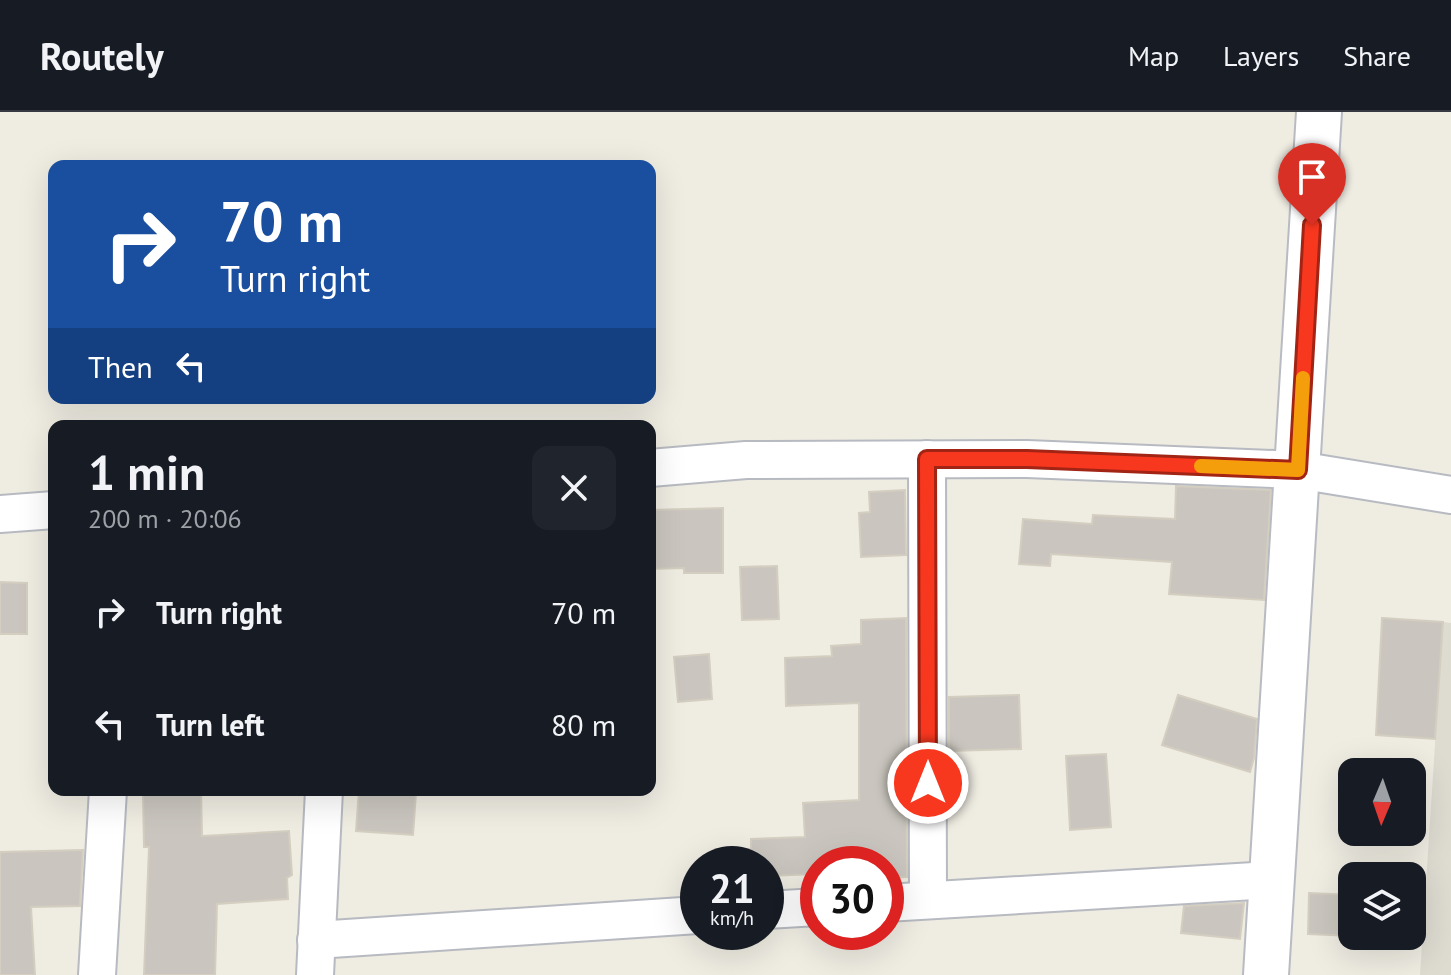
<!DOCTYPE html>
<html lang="en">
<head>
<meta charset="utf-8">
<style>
	body { margin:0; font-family:"PT Sans",sans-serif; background:#20242c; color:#f1f3f6; height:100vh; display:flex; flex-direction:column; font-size:30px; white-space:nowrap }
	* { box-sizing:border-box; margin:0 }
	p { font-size:26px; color:#9ea1a6 }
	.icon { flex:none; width:44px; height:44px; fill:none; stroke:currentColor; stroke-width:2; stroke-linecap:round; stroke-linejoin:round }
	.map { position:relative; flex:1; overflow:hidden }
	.side { position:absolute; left:48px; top:308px; width:608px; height:376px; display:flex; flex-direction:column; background:#171b24; border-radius:16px; box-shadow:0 8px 32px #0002 }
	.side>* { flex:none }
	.guide { position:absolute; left:48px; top:48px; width:608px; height:244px; border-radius:16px; box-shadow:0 8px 32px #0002; background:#1a4fa0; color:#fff; overflow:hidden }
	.needle { width:52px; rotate:182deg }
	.tools { position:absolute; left:1338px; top:646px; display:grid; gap:16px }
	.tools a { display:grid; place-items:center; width:88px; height:88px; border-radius:16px; background:#171b24; box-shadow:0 8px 32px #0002; font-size:40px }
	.speed { position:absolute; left:680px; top:734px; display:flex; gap:16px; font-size:40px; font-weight:700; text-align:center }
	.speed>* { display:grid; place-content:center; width:104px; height:104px; border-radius:50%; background:#171b24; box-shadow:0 8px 32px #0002; line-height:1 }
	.speed small { font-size:20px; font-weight:400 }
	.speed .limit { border:12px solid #d22; background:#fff; color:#111 }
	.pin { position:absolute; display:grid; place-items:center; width:68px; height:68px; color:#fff; margin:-82px -34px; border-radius:50% 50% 50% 0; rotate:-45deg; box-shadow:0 0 8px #0007 }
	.pin .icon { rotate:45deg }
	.me { position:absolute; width:88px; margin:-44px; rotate:0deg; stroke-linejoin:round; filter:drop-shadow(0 0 6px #0008) }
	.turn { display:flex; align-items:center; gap:28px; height:168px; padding:0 40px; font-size:36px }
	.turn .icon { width:104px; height:104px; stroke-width:2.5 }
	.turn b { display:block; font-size:56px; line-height:68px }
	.then { display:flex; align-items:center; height:76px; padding:0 40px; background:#0003; gap:16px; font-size:30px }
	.round { display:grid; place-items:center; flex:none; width:84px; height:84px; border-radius:16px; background:#20242c }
	.head { display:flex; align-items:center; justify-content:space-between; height:136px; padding:0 40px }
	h1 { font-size:48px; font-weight:700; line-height:60px }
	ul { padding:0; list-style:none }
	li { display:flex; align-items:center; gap:24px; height:112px; padding:0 40px }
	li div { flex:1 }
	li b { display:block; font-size:30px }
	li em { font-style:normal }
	header { display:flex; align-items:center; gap:48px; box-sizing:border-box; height:112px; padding:0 40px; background:#171b24; border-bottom:2px solid #363941 }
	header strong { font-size:38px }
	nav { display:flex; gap:44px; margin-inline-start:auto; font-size:28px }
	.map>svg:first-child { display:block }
	.education { fill:#dedbd1 }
	.building { fill:#cac6bf; stroke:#d4cec0; stroke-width:2 }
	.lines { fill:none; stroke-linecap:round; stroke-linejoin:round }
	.street-casing { stroke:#b7bac0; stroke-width:40 }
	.secondary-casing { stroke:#b8bbc2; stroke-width:48 }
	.street { stroke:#fff; stroke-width:36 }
	.secondary { stroke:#fff; stroke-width:44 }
	.route-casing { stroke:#a12414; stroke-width:20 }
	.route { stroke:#f8371f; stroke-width:14 }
	.slow { stroke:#f59e0b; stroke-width:14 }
</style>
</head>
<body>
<header>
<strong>Routely</strong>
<nav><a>Map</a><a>Layers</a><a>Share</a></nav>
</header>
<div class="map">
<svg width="1451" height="863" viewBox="0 0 1451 863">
	<rect width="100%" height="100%" fill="#efece2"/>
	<path class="education" d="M1443,510L1451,511V863H1420Z"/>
	<g class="building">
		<path d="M1176,374L1271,378L1264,488L1169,482L1172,450L1051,442L1050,454L1019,452L1023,407L1092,412L1093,403L1175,407Z"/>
		<path d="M905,378L906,443L861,445L859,401L870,400L869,380Z"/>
		<path d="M723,396V461H684V456L650,457V398Z"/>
		<path d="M777,454L779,507L742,508L740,455Z"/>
		<path d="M0,470L27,471V522H0Z"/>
		<path d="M906,506L907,765L886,766V752H818V762L766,764V752H751V727L805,725L803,691L859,688V591L786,594L785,546L832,544L831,534L861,532V508Z"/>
		<path d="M1382,506L1443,510L1435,627L1376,623Z"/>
		<path d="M709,542L712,587L678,590L674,545Z"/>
		<path d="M1019,583L1021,637L949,639V585Z"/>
		<path d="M1178,583L1257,607L1254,646L1250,660L1162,633Z"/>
		<path d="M1106,642L1111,715L1070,718L1066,644Z"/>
		<path d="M359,678L416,681L413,723L356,719Z"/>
		<path d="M201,679L202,724L289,719L292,763L287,766L288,787L217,792L215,863H144L149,735H144L143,681Z"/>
		<path d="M83,738L80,794L31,795L35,863H0V740Z"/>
		<path d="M1309,781L1352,783V824L1308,822Z"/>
		<path d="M1244,791L1240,827L1181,821L1184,794Z"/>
	</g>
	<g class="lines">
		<defs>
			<g id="street">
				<path d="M927,347L928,788"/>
				<path d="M650,356L746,348L1027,347L1298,358L1451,383"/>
				<path d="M0,402L54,398"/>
				<path d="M886,791L1271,768"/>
				<path d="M766,798L818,795"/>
				<path d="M316,828L698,803"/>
				<path d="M97,863L108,678"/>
				<path d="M315,863L324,678"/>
			</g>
			<path id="secondary" d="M1266,863L1319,0"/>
		</defs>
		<use href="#street" class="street-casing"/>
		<use href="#secondary" class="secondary-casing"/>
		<use href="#street" class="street"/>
		<use href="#secondary" class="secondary"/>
	</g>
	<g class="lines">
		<defs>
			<path id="route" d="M928,671L927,347H1027L1298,358L1312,113"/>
		</defs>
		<use href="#route" class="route-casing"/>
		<use href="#route" class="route"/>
		<path class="slow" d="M1201,354L1298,358L1303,266"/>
	</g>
</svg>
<div class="tools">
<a><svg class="needle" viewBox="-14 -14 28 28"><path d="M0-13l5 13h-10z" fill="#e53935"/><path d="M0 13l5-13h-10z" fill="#9ea1a6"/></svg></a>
<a><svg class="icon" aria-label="layers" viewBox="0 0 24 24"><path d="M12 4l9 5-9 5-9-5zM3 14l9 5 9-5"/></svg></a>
</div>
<div class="speed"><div>21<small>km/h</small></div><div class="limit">30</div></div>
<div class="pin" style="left:1312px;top:113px;background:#d93025"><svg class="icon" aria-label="arrive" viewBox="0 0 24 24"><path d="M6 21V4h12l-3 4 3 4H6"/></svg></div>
<svg class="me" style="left:928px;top:671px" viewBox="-20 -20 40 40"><circle r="17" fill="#f8371f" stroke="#fff" stroke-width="3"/><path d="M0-11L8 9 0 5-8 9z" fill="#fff"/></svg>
<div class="guide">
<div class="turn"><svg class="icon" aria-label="right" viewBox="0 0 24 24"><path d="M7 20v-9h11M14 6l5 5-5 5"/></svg><div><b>70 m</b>Turn right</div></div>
<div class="then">Then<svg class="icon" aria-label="left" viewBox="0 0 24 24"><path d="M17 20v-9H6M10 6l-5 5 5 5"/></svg></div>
</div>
<section class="side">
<div class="head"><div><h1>1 min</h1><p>200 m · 20:06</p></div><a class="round"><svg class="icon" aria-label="close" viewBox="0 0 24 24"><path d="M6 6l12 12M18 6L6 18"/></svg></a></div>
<ul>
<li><svg class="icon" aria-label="right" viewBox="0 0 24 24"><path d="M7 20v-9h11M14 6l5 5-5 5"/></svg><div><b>Turn right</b></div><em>70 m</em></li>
<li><svg class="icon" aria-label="left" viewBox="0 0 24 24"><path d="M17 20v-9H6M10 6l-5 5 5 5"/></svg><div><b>Turn left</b></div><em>80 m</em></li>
</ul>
</section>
</div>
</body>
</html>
